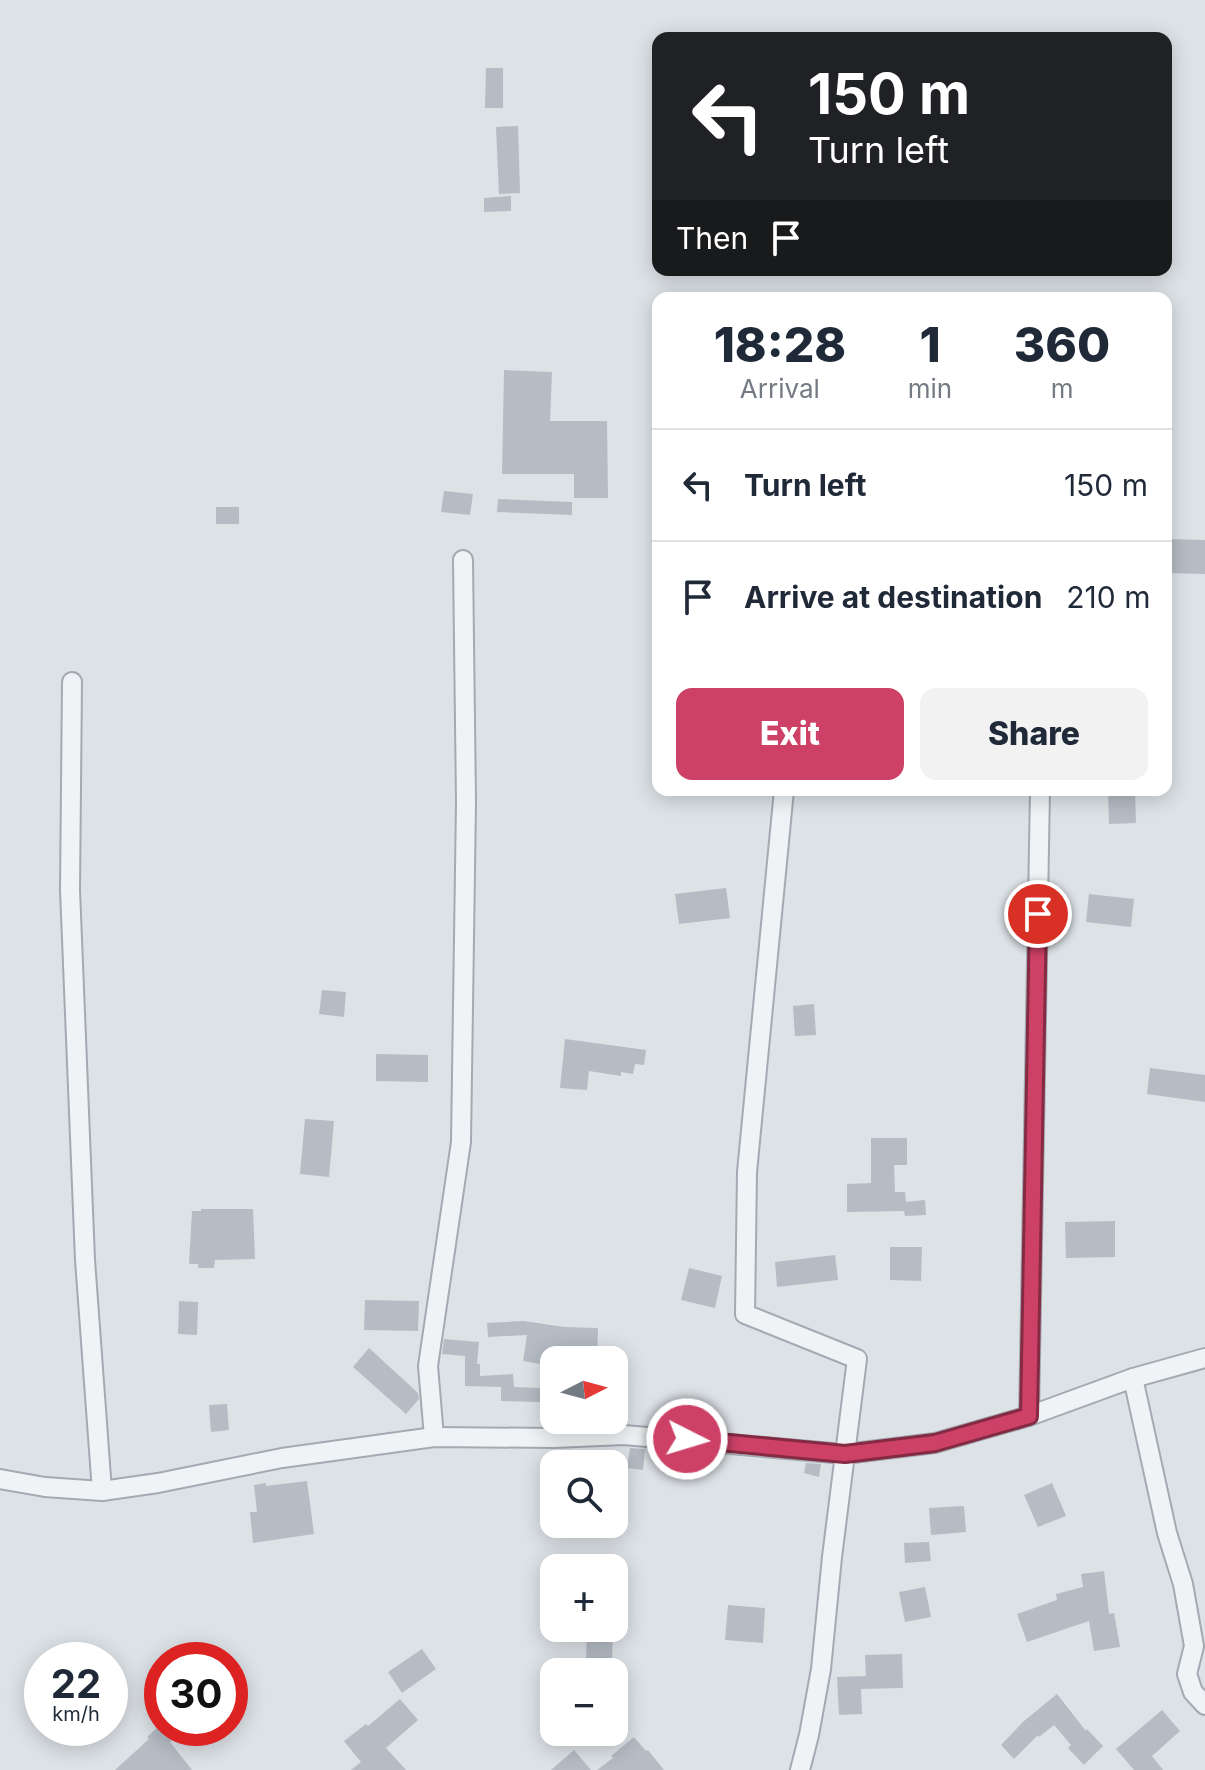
<!DOCTYPE html>
<html lang="en">
<head>
<meta charset="utf-8">
<style>
	body { margin:0; font-family:Inter,sans-serif; background:#f2f2f3; color:#1f2937; height:100vh; display:flex; flex-direction:column; font-size:30px; white-space:nowrap }
	* { box-sizing:border-box; margin:0 }
	p { font-size:26px; color:#747a83 }
	.icon { flex:none; width:44px; height:44px; fill:none; stroke:currentColor; stroke-width:2; stroke-linecap:round; stroke-linejoin:round }
	.map { position:relative; flex:1; overflow:hidden }
	.drawer { position:absolute; left:652px; top:292px; width:520px; height:504px; display:flex; flex-direction:column; background:#fff; border-radius:16px; box-shadow:0 4px 20px #0003 }
	.drawer>* { flex:none }
	.guide { position:absolute; left:652px; top:32px; width:520px; height:244px; border-radius:16px; box-shadow:0 4px 20px #0003; background:#202124; color:#fff; overflow:hidden }
	.needle { width:52px; rotate:84deg }
	.buttons { position:absolute; left:540px; top:1346px; display:grid; gap:16px }
	.buttons a { display:grid; place-items:center; width:88px; height:88px; border-radius:16px; background:#fff; box-shadow:0 4px 20px #0003; font-size:40px }
	.speed { position:absolute; left:24px; top:1642px; display:flex; gap:16px; font-size:40px; font-weight:700; text-align:center }
	.speed>* { display:grid; place-content:center; width:104px; height:104px; border-radius:50%; background:#fff; box-shadow:0 4px 20px #0003; line-height:1 }
	.speed small { font-size:20px; font-weight:400 }
	.speed .limit { border:12px solid #d22; background:#fff; color:#111 }
	.pin { position:absolute; display:grid; place-items:center; width:68px; height:68px; color:#fff; margin:-34px; border:4px solid #fff; border-radius:50%; box-shadow:0 2px 8px #0007 }
	.me { position:absolute; width:88px; margin:-44px; rotate:95deg; stroke-linejoin:round; filter:drop-shadow(0 0 6px #0008) }
	.turn { display:flex; align-items:center; gap:28px; height:168px; padding:0 24px; font-size:36px }
	.turn .icon { width:104px; height:104px; stroke-width:2.5 }
	.turn b { display:block; font-size:56px; line-height:68px }
	.then { display:flex; align-items:center; height:76px; padding:0 24px; background:#0003; gap:16px; font-size:30px }
	.eta { display:flex; justify-content:space-evenly; align-items:center; height:136px; text-align:center }
	.eta b { font-size:48px; font-weight:800; line-height:56px }
	.cta { display:flex; gap:16px; margin-top:auto; padding:16px 24px }
	.cta a { flex:1; height:92px; border-radius:16px; background:#cd4167; color:#fff; font-size:32px; font-weight:800; line-height:92px; text-align:center }
	.cta a+a { background:#f2f2f3; color:#1f2937 }
	ul { padding:0; list-style:none }
	li { display:flex; align-items:center; gap:24px; height:112px; padding:0 24px; border-top:2px solid #e0e1e3 }
	li div { flex:1 }
	li b { display:block; font-size:30px }
	li em { font-style:normal }
	.map>svg:first-child { display:block }
	.building { fill:#b5bcc4 }
	.lines { fill:none; stroke-linecap:round; stroke-linejoin:round }
	.street-casing { stroke:#a3aab1; stroke-width:22 }
	.street { stroke:#f0f3f5; stroke-width:18 }
	.route-casing { stroke:#852a43; stroke-width:20 }
	.route { stroke:#cd4167; stroke-width:14 }
</style>
</head>
<body>
<div class="map">
<svg width="1205" height="1770" viewBox="0 0 1205 1770">
	<rect width="100%" height="100%" fill="#dde2e7"/>
	<g class="building">
		<path d="M486,68H503V108H485Z"/>
		<path d="M518,126L520,193L499,194L496,127Z"/>
		<path d="M511,196V211L484,212V198Z"/>
		<path d="M504,370L552,372L550,421H607L608,498H574V474H502Z"/>
		<path d="M444,491L473,494L470,515L441,512Z"/>
		<path d="M498,499L572,502V515L497,512Z"/>
		<rect x="216" y="507" width="23" height="17"/>
		<path d="M1168,539L1205,540V574L1168,573Z"/>
		<path d="M1108,790H1135L1136,823L1109,824Z"/>
		<path d="M726,888L730,918L679,924L675,894Z"/>
		<path d="M1089,894L1134,899L1131,927L1086,922Z"/>
		<path d="M322,990L346,992L344,1017L319,1014Z"/>
		<path d="M814,1004L816,1035L795,1036L793,1006Z"/>
		<path d="M565,1039L646,1050L644,1065L635,1064L633,1074L621,1072V1076L589,1071L587,1090L560,1088Z"/>
		<path d="M376,1054L428,1055V1082L376,1081Z"/>
		<path d="M1150,1068L1205,1075V1102L1147,1094Z"/>
		<path d="M305,1119L334,1121L329,1177L300,1174Z"/>
		<path d="M871,1138H907V1165H894L895,1192H905L906,1202L925,1200L926,1215L905,1216L904,1211L847,1212V1184L871,1183Z"/>
		<path d="M201,1209H253L255,1259L215,1260L214,1268H198V1264H189L192,1211H201Z"/>
		<path d="M1115,1221V1257L1066,1258L1065,1222Z"/>
		<path d="M890,1247H922L921,1281L890,1280Z"/>
		<path d="M835,1255L838,1280L777,1287L775,1262Z"/>
		<path d="M689,1268L722,1276L715,1308L681,1300Z"/>
		<path d="M365,1300L419,1301L418,1331L364,1330Z"/>
		<path d="M179,1301L198,1302L197,1335L178,1334Z"/>
		<path d="M524,1321L564,1327L598,1328L597,1360H552L551,1366L523,1361L527,1335L488,1337L487,1323Z"/>
		<path d="M444,1339L479,1342L477,1364H480V1376L513,1374L514,1387L540,1388V1402L501,1401V1387L465,1386V1356L442,1354Z"/>
		<path d="M369,1348L418,1393L419,1399L406,1414L353,1367Z"/>
		<path d="M227,1404L229,1430L211,1432L209,1405Z"/>
		<path d="M630,1448L645,1449L643,1470L627,1468Z"/>
		<path d="M806,1463L821,1464L819,1477L804,1473Z"/>
		<path d="M307,1481L314,1534L253,1543L250,1512H257L254,1485L266,1483V1486Z"/>
		<path d="M1052,1483L1066,1516L1038,1527L1024,1495Z"/>
		<path d="M964,1506L966,1532L931,1535L929,1508Z"/>
		<path d="M929,1542L931,1561L905,1563L904,1543Z"/>
		<path d="M1104,1571L1109,1614L1114,1613L1120,1647L1094,1651L1089,1621L1027,1642L1017,1614L1057,1600L1056,1594L1083,1587L1081,1574Z"/>
		<path d="M925,1587L931,1617L905,1622L899,1592Z"/>
		<path d="M728,1605L765,1608L763,1643L725,1640Z"/>
		<path d="M587,1628H613L612,1661L586,1660Z"/>
		<path d="M422,1649L436,1669L402,1693L388,1672Z"/>
		<path d="M902,1654L903,1688L861,1689L862,1714L839,1715L837,1677L866,1676L865,1655Z"/>
		<path d="M1057,1694L1086,1731L1087,1729L1103,1746L1084,1765L1068,1748L1071,1745L1054,1725L1039,1737L1038,1735L1014,1759L1001,1745L1024,1721Z"/>
		<path d="M400,1699L418,1720L386,1748L406,1770H351L361,1762L344,1741L366,1724L368,1726Z"/>
		<path d="M1162,1710L1180,1731L1152,1756L1163,1770H1134L1116,1749Z"/>
		<path d="M159,1726L172,1741L170,1742L192,1770H115L149,1739L147,1737Z"/>
		<path d="M634,1737L646,1751L648,1750L664,1770H597L613,1758L611,1756Z"/>
		<path d="M574,1750L591,1770H551Z"/>
	</g>
	<g class="lines">
		<defs>
			<g id="street">
				<path d="M72,682L70,890L85,1260L102,1491"/>
				<path d="M784,790L747,1172L745,1314L857,1359L832,1557L821,1669L809,1735L800,1770"/>
				<path d="M1133,1378L1167,1533L1183,1584L1194,1646L1187,1674L1193,1692L1205,1705"/>
				<path d="M1029,1416L1040,790"/>
				<path d="M434,1437L428,1366L461,1142L466,802L463,560"/>
				<path d="M0,1479L45,1487L102,1491L158,1483L282,1458L434,1437L554,1438L624,1435L845,1454L935,1443L1029,1416L1133,1378L1205,1358"/>
			</g>
		</defs>
		<use href="#street" class="street-casing"/>
		<use href="#street" class="street"/>
	</g>
	<g class="lines">
		<defs>
			<path id="route" d="M687,1439L845,1454L935,1443L1029,1416L1038,914"/>
		</defs>
		<use href="#route" class="route-casing"/>
		<use href="#route" class="route"/>
	</g>
</svg>
<div class="buttons">
<a><svg class="needle" viewBox="-14 -14 28 28"><path d="M0-13l5 13h-10z" fill="#e53935"/><path d="M0 13l5-13h-10z" fill="#747a83"/></svg></a>
<a><svg class="icon" aria-label="search" viewBox="0 0 24 24"><circle cx="10" cy="10" r="6"/><path d="M15 15l6 6"/></svg></a>
<a>+</a>
<a>−</a>
</div>
<div class="speed"><div>22<small>km/h</small></div><div class="limit">30</div></div>
<div class="pin" style="left:1038px;top:914px;background:#d93025"><svg class="icon" aria-label="arrive" viewBox="0 0 24 24"><path d="M6 21V4h12l-3 4 3 4H6"/></svg></div>
<svg class="me" style="left:687px;top:1439px" viewBox="-20 -20 40 40"><circle r="17" fill="#cd4167" stroke="#fff" stroke-width="3"/><path d="M0-11L8 9 0 5-8 9z" fill="#fff"/></svg>
<div class="guide">
<div class="turn"><svg class="icon" aria-label="left" viewBox="0 0 24 24"><path d="M17 20v-9H6M10 6l-5 5 5 5"/></svg><div><b>150 m</b>Turn left</div></div>
<div class="then">Then<svg class="icon" aria-label="arrive" viewBox="0 0 24 24"><path d="M6 21V4h12l-3 4 3 4H6"/></svg></div>
</div>
<section class="drawer">
<div class="eta">
<div><b>18:28</b><p>Arrival</p></div>
<div><b>1</b><p>min</p></div>
<div><b>360</b><p>m</p></div>
</div>
<ul>
<li><svg class="icon" aria-label="left" viewBox="0 0 24 24"><path d="M17 20v-9H6M10 6l-5 5 5 5"/></svg><div><b>Turn left</b></div><em>150 m</em></li>
<li><svg class="icon" aria-label="arrive" viewBox="0 0 24 24"><path d="M6 21V4h12l-3 4 3 4H6"/></svg><div><b>Arrive at destination</b></div><em>210 m</em></li>
</ul>
<div class="cta"><a>Exit</a><a>Share</a></div>
</section>
</div>
</body>
</html>
